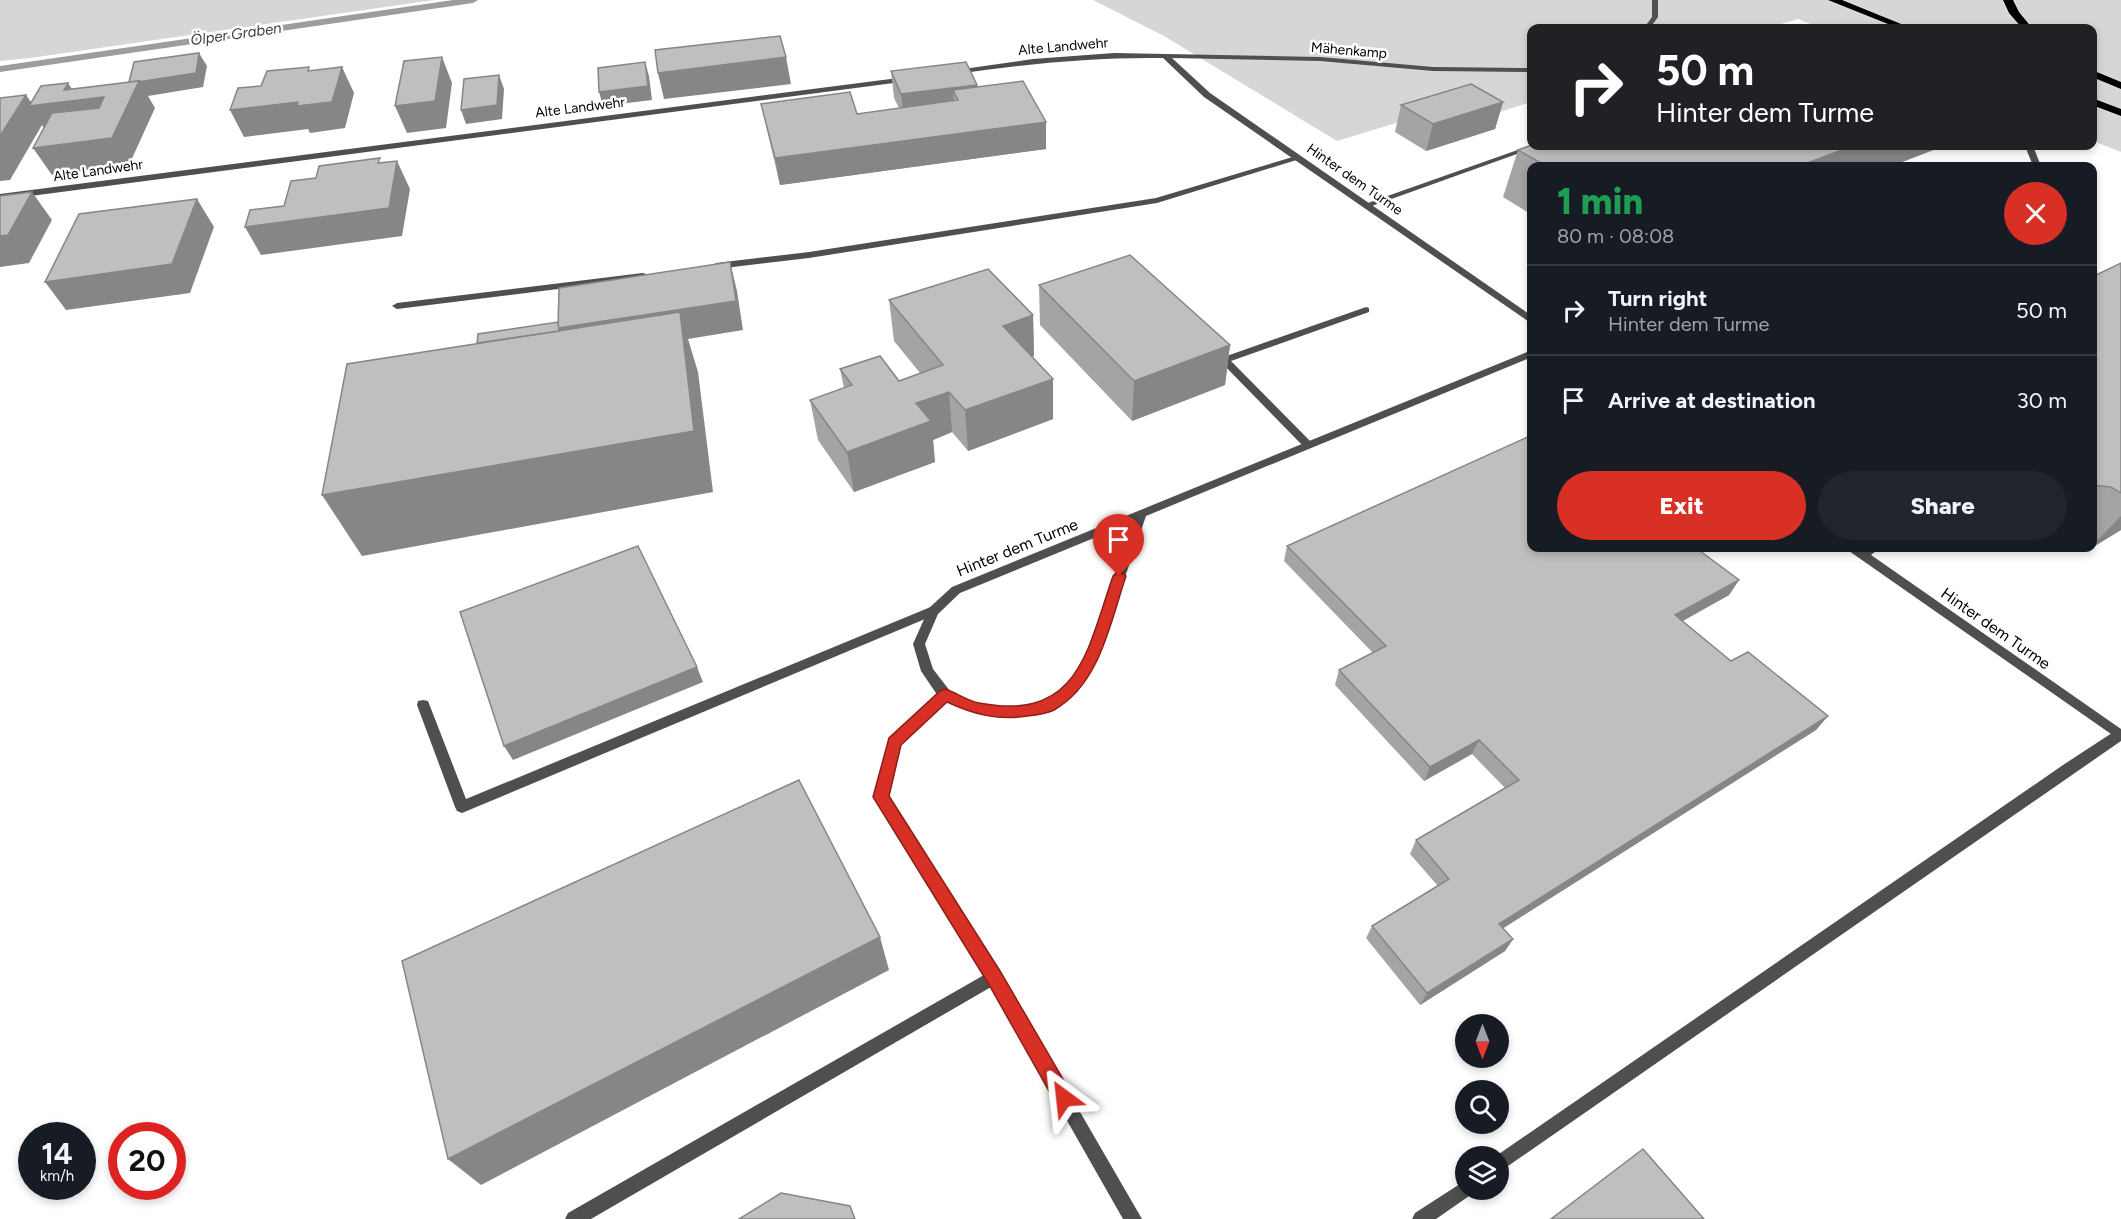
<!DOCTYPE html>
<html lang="en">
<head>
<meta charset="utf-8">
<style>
	body { margin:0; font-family:Figtree,sans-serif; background:#20242c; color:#f1f3f6; height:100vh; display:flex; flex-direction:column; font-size:22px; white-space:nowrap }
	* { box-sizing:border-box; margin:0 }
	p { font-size:20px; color:#9ea1a6 }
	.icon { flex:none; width:33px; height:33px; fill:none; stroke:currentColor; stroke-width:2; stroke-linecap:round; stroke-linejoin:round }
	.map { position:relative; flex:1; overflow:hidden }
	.side { position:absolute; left:1527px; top:162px; width:570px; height:390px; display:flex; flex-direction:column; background:#171b24; border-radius:12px; box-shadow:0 3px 9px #0003 }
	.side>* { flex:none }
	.top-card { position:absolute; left:1527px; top:24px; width:570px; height:126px; border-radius:12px; box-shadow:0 3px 9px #0003; background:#202124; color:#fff; overflow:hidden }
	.needle { width:39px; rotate:180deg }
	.tools { position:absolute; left:1455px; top:1014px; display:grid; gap:12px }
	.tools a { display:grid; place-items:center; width:54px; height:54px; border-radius:50%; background:#171b24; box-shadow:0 3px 9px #0003; font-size:30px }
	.speed { position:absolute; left:18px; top:1122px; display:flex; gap:12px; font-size:30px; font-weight:700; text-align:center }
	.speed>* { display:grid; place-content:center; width:78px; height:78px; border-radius:50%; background:#171b24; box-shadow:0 3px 9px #0003; line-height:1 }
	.speed small { font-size:15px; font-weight:400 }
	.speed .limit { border:9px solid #d22; background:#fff; color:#111 }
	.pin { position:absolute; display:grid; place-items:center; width:51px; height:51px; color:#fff; margin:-62px -26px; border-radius:50% 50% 50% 0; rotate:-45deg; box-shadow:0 0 6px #0007 }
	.pin .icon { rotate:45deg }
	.me { position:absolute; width:66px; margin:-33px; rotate:330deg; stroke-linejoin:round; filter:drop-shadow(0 0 4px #0008) }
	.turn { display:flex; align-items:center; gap:21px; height:126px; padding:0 30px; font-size:27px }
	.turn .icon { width:78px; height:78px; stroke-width:2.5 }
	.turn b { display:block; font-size:42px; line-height:51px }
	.round { display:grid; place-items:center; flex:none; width:63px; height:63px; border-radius:32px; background:#20242c }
	.summary { display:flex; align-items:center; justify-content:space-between; height:102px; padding:0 30px }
	h1 { font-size:36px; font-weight:800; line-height:45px; color:#1e9e55 }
	.action { display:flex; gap:12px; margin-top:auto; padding:12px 30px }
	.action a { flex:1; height:69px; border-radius:36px; background:#d93025; color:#fff; font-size:24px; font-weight:800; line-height:69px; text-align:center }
	.action a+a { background:#20242c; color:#f1f3f6 }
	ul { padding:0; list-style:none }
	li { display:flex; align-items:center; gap:18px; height:90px; padding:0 30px; border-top:2px solid #363941 }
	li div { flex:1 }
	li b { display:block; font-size:22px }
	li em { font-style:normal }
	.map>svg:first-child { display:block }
	.green { fill:#d6d6d6 }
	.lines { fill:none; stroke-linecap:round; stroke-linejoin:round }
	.stream { fill:#9d9d9d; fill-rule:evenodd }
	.highway-casing { stroke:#dbdbdb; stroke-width:3 }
	.lane { fill:#4f4f4f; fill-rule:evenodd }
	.street { fill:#4f4f4f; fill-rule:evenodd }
	.highway { fill:#000; fill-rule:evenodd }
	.wall { fill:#a4a4a4 }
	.shaded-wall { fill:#868686 }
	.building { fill:#bfbfbf; stroke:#868686; stroke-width:1.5 }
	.route { fill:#d93025; stroke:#8d1f18; stroke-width:1.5 }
	.labels { text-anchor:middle; stroke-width:5; stroke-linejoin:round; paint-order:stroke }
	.far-street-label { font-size:14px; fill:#000; stroke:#fff }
	.far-water-label { font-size:15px; font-style:italic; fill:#3e3e3e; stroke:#fff }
	.street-label { font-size:16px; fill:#000; stroke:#fff }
</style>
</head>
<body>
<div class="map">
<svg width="2121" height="1219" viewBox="0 0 2121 1219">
	<rect width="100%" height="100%" fill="#fff"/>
	<g class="green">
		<path d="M0,0H434L30,58L0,61Z"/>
		<path d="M1093,0H2121V152L2093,141L2092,28H1821L1798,19L1767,28H1532L1531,102L1497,113L1475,99L1337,141L1164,36Z"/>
	</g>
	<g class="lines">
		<path class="stream" d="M453,0H478L473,3L0,72V66Z"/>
		<defs>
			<g id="highway">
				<path d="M1828,0H1842L1911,28H1898Z"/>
				<path d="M2003,0H2013L2019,12L2032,28H2022L2009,13Z"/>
				<path d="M2092,70L2121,82V89L2092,77Z"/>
				<path d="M2092,98L2121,109V116L2092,105Z"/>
			</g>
		</defs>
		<use href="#highway" class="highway-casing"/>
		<g class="lane">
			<path d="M1532,145L1539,146L1369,207L1362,205Z"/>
			<path d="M2025,146H2033L2041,166H2033Z"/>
			<path d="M1296,156L1303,158L1157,203L809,258L716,269L712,266L716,263L809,252L1156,198Z"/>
			<path d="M643,273L646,274V278L397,309L392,306L397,303Z"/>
			<path d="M1366,307L1369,308V312L1231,361L1312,443L1313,445L1312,447H1304L1219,360L1221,358Z"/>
			<path d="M1866,548H1880L1867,558H1859L1857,555Z"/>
			<path d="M933,606L937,608L939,611L937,614L462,813L457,811L455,807L417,705L418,701L423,700L428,701L466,799Z"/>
			<path d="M945,690L950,691L951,695L950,699L900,745L888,796L999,972L1142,1219H1123L991,987L591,1219H565L568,1213L984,975L874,797L889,738L940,691Z"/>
			<path d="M2121,730V741L1498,1173V1156H1496L2063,765L2115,731Z"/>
			<path d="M1466,1180V1190H1474L1472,1194L1436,1219H1412L1415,1213Z"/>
		</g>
		<g class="street">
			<path d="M1652,0H1658V17L1650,28H1644L1652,17Z"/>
			<path d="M1114,53L1320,57L1433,67L1532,68V72L1433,71L1320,61L1172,58L1210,93L1532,316V324L1204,97L1163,58C1093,57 1025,64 956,74L952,72L956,70L1033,59Z"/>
			<path d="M906,77H909V81L0,200V194Z"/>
			<path d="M1532,350V357L1146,516L1097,658L1077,692L1053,711L1013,718L975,713L940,699L921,671L913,644L929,608L952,587ZM1133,522L1085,657L1069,684L1045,702L1013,708L976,703L950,691L933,669L925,644L938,614L960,593Z"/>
			<path d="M1848,548H1861L2121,729V741L1849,551Z"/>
		</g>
		<use href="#highway" class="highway"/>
	</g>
	<g class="wall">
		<path d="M891,71L977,85L978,87L1046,149L780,185L767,130L761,104L857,114L899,108L894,98Z"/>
		<path d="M1503,102L1495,129L1426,151L1395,132L1401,105Z"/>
		<path d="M1518,150L1892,166H1532V215L1503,197Z"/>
		<path d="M2121,263V530L2088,550L2083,548H2092V277Z"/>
		<path d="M1039,285L1230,345L1225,385L1132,421L1040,325Z"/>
		<path d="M889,300L1033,315L1034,356H1032L1053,379V419L968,451L952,432L933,440L935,462L854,492L818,440L810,400L844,388L840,369L899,381L920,373L894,341Z"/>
		<path d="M1287,546L1739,580L1729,595L1683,621L1731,661L1828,716L1816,730L1503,928L1513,939L1505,951L1420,1005L1366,938L1372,926L1438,886L1410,854L1416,840L1505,788L1472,754L1424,781L1335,685L1339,670L1373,653L1284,561Z"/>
	</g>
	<g class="shaded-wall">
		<path d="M199,53L207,66L203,87L148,96L155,108L129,165L52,175L33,148L47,133L42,125L10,180L0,181V136L26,95L33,105L64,90L68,83L79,100L129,84Z"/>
		<path d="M442,57L452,83L446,128L407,133L395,106Z"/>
		<path d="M786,57L791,84L664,99L658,73Z"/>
		<path d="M645,62L649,76L652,100L603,106L599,92Z"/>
		<path d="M342,67L354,93L345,128L310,133L308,129L244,137L230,110Z"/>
		<path d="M499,75L504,89L502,119L466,124L461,110Z"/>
		<path d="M977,85L979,111L953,90L955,115L904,121L901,94Z"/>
		<path d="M1503,102L1495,129L1426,151L1433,124Z"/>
		<path d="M1046,122V149L780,185L775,158Z"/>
		<path d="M1853,146H1944L1892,166H1799Z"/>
		<path d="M397,161L410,189L402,236L261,255L245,227Z"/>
		<path d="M32,192L52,220L29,263L0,267V236Z"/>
		<path d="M197,199L214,227L190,293L66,310L45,282Z"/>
		<path d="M730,262L737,291L743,330L688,339L698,372L713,492L362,556L322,495L558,328Z"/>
		<path d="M1033,315L1034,356L1005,366L1003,326Z"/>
		<path d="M1230,345L1225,385L1132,421L1134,381Z"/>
		<path d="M1053,379V419L968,451L965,410Z"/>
		<path d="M949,392L952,432L933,440L935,462L854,492L847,452L916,403Z"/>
		<path d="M2121,516V530L2088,550L2091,548H2092V546Z"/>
		<path d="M1739,580L1729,595L1666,630L1675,615Z"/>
		<path d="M697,667L703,682L513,760L504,746Z"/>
		<path d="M1828,716L1816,730L1491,936L1499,924Z"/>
		<path d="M1479,740L1472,754L1424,781L1430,767Z"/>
		<path d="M880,937L889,970L481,1185L448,1159Z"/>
		<path d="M1513,939L1505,951L1420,1005L1427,993Z"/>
	</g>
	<g class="building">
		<path d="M1881,26L1887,28H1874Z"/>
		<path d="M780,36L786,57L658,73L655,50Z"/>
		<path d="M199,53L196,73L138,82L139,81L129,82L134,62Z"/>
		<path d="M442,57L435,101L395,106L404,61Z"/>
		<path d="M645,62L648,86L599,92L598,68Z"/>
		<path d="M966,62L977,85L901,94L891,71Z"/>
		<path d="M309,67L308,71L342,67L332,102L297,106L298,102L230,110L238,88L261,86L267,71Z"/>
		<path d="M499,75L497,105L461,110L464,79Z"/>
		<path d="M139,81L112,138L33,148L52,113L99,108L104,97L29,106L41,86L68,83L64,90Z"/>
		<path d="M1023,81L1046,122L775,158L761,104L850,92L857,114L958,100L953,90Z"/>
		<path d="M1471,84L1503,102L1433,124L1401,105Z"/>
		<path d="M26,95L0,136V98Z"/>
		<path d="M1532,145V146H1853L1799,166H1546L1518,150Z"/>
		<path d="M380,158L378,163L397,161L389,208L245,227L250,210L284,206L291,181L316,178L319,166Z"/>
		<path d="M32,192L8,235L0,236V196Z"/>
		<path d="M197,199L172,264L45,282L79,214Z"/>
		<path d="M1130,255L1230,345L1134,381L1039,285Z"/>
		<path d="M730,262L736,301L558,328L559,288Z"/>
		<path d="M2121,263V493L2111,487L2092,485V277Z"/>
		<path d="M988,269L1033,315L1003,326L1053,379L965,410L949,392L916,403L931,421L847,452L810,400L852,385L840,369L880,356L899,381L943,365L889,300Z"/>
		<path d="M680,312L694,431L322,495L347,364Z"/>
		<path d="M558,322L559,331L477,343L478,334Z"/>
		<path d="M1532,435V548H1696L1739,580L1675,615L1731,661L1748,652L1828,716L1499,924L1513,939L1427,993L1372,926L1449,879L1416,840L1519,780L1479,740L1430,767L1339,670L1386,646L1287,546Z"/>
		<path d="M638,546L697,667L504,746L460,612Z"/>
		<path d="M799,780L880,937L448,1159L402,961Z"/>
		<path d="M1643,1149L1704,1219H1551Z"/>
		<path d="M781,1193L850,1206L855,1219H739Z"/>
	</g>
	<path class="route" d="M1119,571L1126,576C1110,623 1100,684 1054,710C1046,714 1035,715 1027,716C998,721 973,714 947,702L901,745L889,796L1000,971L1070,1091L1073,1098L1070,1105L1064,1107L1057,1105L988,983L873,797L889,738L940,691L945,689C957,693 968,701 979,703C1079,722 1087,651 1113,576Z"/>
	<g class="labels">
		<g class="far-street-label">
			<text transform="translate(1063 46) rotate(-5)" y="5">Alte Landwehr</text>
			<text transform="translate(1349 50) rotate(5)" y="5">Mähenkamp</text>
			<text transform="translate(580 107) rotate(-7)" y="5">Alte Landwehr</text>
			<text transform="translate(98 170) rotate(-8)" y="5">Alte Landwehr</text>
			<text transform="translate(1355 179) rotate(35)" y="5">Hinter dem Turme</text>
		</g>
		<g class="far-water-label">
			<text transform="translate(236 34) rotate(-8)" y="5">Ölper Graben</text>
		</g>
		<g class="street-label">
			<text transform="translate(1017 547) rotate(-22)" y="6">Hinter dem Turme</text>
			<text transform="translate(1996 628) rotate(35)" y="6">Hinter dem Turme</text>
		</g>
	</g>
</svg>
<div class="tools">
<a><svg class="needle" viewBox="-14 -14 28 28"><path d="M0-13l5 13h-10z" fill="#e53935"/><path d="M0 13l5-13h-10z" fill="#9ea1a6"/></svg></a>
<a><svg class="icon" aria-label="search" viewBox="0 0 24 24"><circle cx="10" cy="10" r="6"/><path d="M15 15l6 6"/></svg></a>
<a><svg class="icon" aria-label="layers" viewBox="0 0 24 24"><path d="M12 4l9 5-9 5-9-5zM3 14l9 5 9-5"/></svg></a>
</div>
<div class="speed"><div>14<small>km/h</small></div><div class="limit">20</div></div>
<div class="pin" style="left:1119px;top:576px;background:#d93025"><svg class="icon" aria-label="arrive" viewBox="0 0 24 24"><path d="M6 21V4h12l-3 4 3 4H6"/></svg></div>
<svg class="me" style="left:1064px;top:1098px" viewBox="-20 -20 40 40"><path d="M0-17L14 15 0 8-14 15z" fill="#d93025" stroke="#fff" stroke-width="4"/></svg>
<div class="top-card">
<div class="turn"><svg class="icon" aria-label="right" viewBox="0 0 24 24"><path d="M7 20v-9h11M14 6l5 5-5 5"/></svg><div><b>50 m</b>Hinter dem Turme</div></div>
</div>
<section class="side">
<div class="summary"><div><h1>1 min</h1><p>80 m · 08:08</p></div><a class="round" style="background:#d93025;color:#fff"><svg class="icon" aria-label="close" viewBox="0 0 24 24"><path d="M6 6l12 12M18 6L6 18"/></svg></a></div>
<ul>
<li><svg class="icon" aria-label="right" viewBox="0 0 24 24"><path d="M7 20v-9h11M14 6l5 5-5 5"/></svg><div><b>Turn right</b><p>Hinter dem Turme</p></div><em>50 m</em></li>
<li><svg class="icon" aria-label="arrive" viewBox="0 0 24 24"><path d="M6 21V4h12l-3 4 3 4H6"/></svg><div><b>Arrive at destination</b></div><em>30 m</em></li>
</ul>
<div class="action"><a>Exit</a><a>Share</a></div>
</section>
</div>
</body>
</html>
